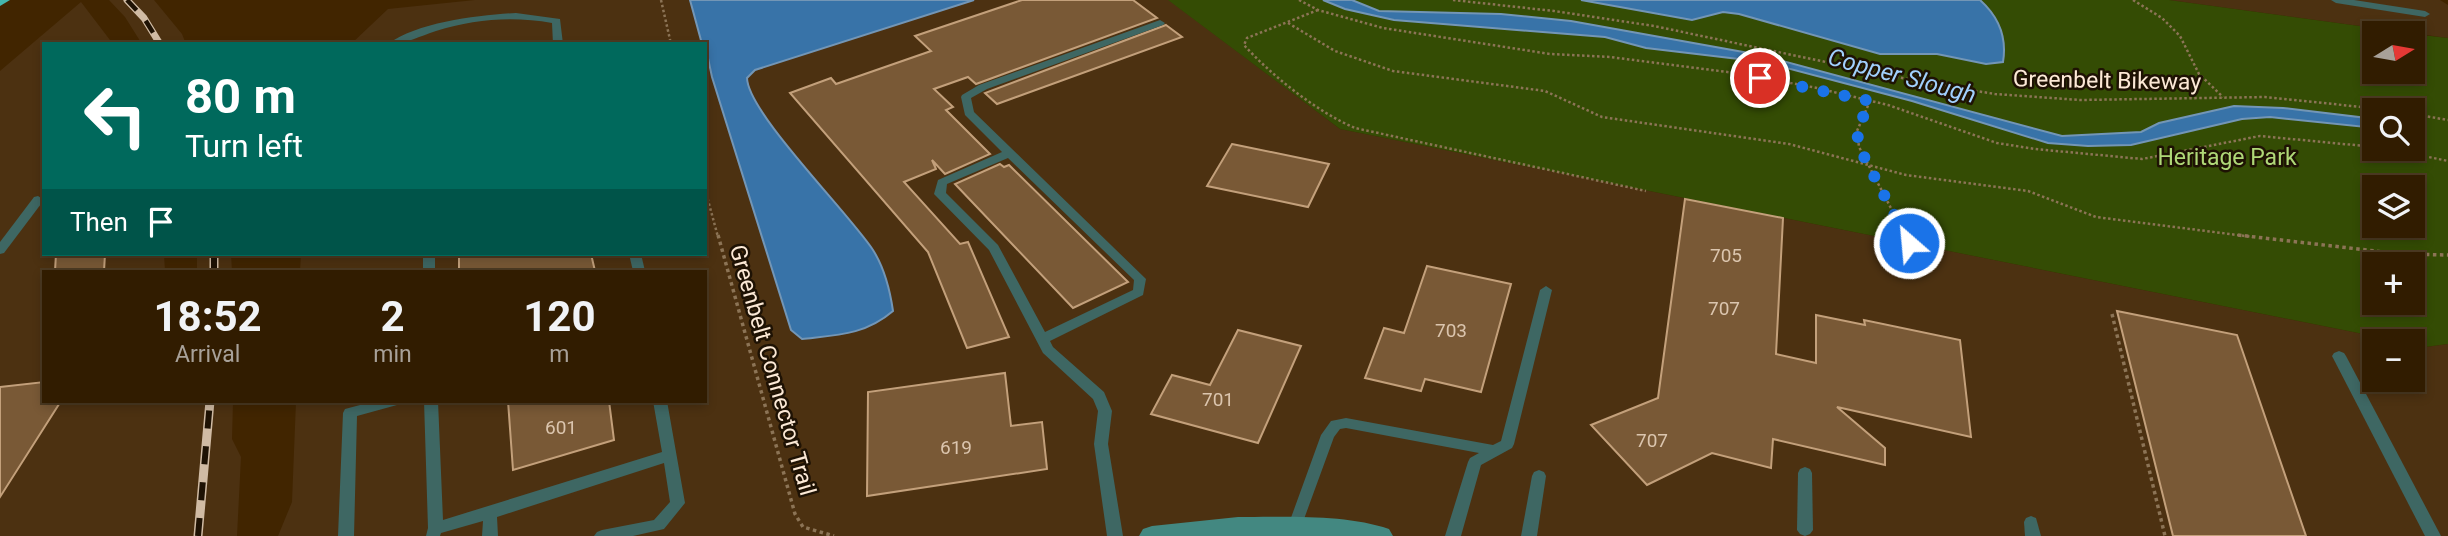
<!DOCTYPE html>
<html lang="en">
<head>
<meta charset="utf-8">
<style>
	body { margin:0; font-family:Roboto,sans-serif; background:#3d290f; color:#f1f3f6; height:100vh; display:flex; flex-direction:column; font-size:26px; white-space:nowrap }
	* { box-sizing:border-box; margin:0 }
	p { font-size:23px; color:#a8a199 }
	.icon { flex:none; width:38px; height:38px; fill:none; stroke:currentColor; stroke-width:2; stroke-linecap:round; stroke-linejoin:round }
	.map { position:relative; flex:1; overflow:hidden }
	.details { position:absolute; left:42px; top:270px; width:665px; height:133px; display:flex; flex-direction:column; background:#311c00; border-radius:0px; box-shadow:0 4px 10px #0003,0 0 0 2px #4c3a22 }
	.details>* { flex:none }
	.guide { position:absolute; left:42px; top:42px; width:665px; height:214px; border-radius:0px; box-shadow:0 4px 10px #0003,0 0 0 2px #4c3a22; background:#00695c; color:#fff; overflow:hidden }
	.needle { width:46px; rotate:79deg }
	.tools { position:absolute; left:2362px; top:21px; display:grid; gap:14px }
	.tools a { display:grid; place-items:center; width:63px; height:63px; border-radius:0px; background:#311c00; box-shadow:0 4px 10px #0003,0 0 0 2px #4c3a22; font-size:35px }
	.pin { position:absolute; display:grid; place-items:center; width:60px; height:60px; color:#fff; margin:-30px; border:4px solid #fff; border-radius:50%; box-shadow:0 2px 7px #0007 }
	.me { position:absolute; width:77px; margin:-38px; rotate:333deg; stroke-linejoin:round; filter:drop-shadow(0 0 5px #0008) }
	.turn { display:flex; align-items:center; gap:24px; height:147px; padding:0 28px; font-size:32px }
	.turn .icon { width:91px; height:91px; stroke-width:2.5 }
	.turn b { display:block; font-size:49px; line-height:60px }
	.then { display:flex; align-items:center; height:66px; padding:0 28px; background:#0003; gap:14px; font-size:26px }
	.eta { display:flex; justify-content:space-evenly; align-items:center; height:119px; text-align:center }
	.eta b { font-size:42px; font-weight:700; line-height:49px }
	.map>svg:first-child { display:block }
	.built { fill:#4c3111 }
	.green { fill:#344c04; fill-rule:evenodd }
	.water { fill:#3873a8; stroke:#7396b6; stroke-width:2 }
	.building { fill:#795936; stroke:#c3a07b; stroke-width:2 }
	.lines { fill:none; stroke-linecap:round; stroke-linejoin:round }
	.path-far1 { stroke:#8c7456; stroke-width:2.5; stroke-dasharray:2.5 2.5; stroke-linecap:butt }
	.path { stroke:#8c7456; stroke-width:3.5; stroke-dasharray:3.5 3.5; stroke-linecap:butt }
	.lane { fill:#3e6763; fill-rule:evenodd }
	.secondary { fill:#438881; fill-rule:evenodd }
	.highway { fill:#44b7ae; fill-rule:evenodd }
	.rail-far1-casing { stroke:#d0bba4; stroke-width:7 }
	.rail-casing { stroke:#d0bba4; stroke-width:9 }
	.rail-far1 { stroke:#1e1204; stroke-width:4.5; stroke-dasharray:14; stroke-linecap:butt }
	.rail { stroke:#1e1204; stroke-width:6; stroke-dasharray:18; stroke-linecap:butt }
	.route { stroke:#1a73e8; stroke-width:12; stroke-dasharray:0 21.6 }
	.labels { text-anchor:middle; stroke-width:5; stroke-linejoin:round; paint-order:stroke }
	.number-label { font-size:19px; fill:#dbc5ae }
	.street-label { font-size:23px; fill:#fce9d6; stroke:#1e1204 }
	.park-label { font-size:23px; fill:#afd877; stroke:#1e1204 }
	.water-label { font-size:24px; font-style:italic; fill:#a1d0fc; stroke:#1e1204 }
</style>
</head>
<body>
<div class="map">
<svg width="2448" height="536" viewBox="0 0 2448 536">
	<rect width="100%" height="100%" fill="#412500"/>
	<g class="built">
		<path d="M109,0H154L182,34L186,44H142L125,17Z"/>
		<path d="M475,0H1169L1340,129L2398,341H2375V380H2413V344L2425,347L2448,344V536H278L292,502L296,401H705V271H300L301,254H705V44H351L388,9Z"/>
		<path d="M2169,0H2440L2448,5V38Z"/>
		<path d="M81,2L113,44H44V254H164L165,271H44V401H233L232,439L241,457L237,536H0V71Z"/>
		<path d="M197,254H231L232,271H197Z"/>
	</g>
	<path class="green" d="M1168,0H2169L2411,33H2375V72H2413V34L2448,38V344L2425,347L2413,344V341H2398L1340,129ZM2375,110H2413V149H2375ZM2375,187H2413V226H2375ZM2375,264H2413V303H2375Z"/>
	<g class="water">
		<path d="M690,0H974L755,70L747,78C748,113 848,212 873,250C885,269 890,290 893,311C865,335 837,335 802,339L791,330L712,77L705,44H702Z"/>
		<path d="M1323,0H1352L1379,11L1501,14L1571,21L1760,55L2062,136L2141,132L2159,123L2234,106L2283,108L2375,119V128L2270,117L2242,119L2131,145L2088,146L2048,143L1912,101L1764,62L1646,48L1605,37L1394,20L1345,9Z"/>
		<path d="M1581,0H1980C1999,17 2007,38 2003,62L1986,64L1937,54H1880L1739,14L1723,12L1692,20Z"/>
	</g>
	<g class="building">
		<path d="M1022,0H1133L1157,18L976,84L968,77L934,89L953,107L946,110L990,154L945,174L932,160L936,169L904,182L960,244L968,242L1009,337L967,348L928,252L790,93L831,78L836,84L931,51L915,36Z"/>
		<path d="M1166,25L1182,37L997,104L985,93Z"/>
		<path d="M1232,144L1329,164L1308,207L1207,186Z"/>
		<path d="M1000,164L1004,167L1009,165L1128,282L1073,308L955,184Z"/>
		<path d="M1685,199L1783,218L1776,354L1816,363V315L1865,325L1864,320L1960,340L1971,437L1837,407L1885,448V465L1773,439L1771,468L1712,453L1647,485L1591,425L1658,398Z"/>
		<path d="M56,254H105L104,271H55Z"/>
		<path d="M459,254H591L595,271H459Z"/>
		<path d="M1427,266L1511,284L1481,392L1425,379L1421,391L1365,378L1384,328L1404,333Z"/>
		<path d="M2117,311L2237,335L2306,536H2173Z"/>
		<path d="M1238,330L1301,346L1258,443L1151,414L1172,375L1210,385Z"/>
		<path d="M1005,373L1011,426L1042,422L1047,469L867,496L868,392Z"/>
		<path d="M44,382V401H61L0,497V387Z"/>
		<path d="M508,401H609L614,440L513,470Z"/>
	</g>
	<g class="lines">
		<g class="path-far1">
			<path d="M661,0L671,44"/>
			<path d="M1299,0L1318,10L1383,28L1550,54L1610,57L1743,74L1817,88L1888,105L1997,143L2035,149L2142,159L2260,136L2375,147"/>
			<path d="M1453,0L1554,11L1654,26L1926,83L1995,94L2080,100L2265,97L2391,110"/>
			<path d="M2133,0L2162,18L2180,36L2199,74L2223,97"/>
			<path d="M1318,10L1247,38L1244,45C1271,75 1317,112 1355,128L1646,191"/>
			<path d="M1288,23L1335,51L1393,71L1545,91L1602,117L1789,144L1906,175L2028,191L2096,217L2253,237"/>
			<path d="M1870,101L1857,131L1859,147L1906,237"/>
			<path d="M2413,114L2448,120"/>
			<path d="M2390,149L2448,161"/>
			<path d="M705,189L718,237"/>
		</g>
		<g class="path">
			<path d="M718,235L795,514L803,527L834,536"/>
			<path d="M1905,235L1909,243"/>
			<path d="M2238,235L2401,254L2448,255"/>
			<path d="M2112,314L2165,536"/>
		</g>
		<g class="lane">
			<path d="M2331,0H2354L2425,11L2430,14L2425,17L2336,3Z"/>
			<path d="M516,13L560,19L563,44H553L552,23C513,16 474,19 436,31C420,36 406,44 388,44C418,22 479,15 516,13Z"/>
			<path d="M1160,20L1165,23L1163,25L987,89L971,98L974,112L1146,279L1143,295L1050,341L1053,347L1104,392L1112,411L1108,444L1123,536H1107L1094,444L1098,411L1093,399L1043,353L989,250L934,194L938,180L1002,152L965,115L961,97L962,95L979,85ZM1008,158L1134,280L1133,290L1045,332L998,245L946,193L947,184Z"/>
			<path d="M38,196L44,200L4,253L0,254V242L34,197Z"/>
			<rect x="423" y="254" width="12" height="17"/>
			<path d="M629,254H641L645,271H633Z"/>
			<path d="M1546,286L1552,290L1514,444L1512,448L1481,465L1461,536H1445L1468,462L1470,458L1479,453L1346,428L1340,429L1334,437L1300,530L1295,532L1290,530L1288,526L1321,435L1331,421L1346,418L1493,445L1501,441L1540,290Z"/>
			<path d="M2339,351L2344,353L2346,356L2441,536H2425L2332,356L2334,353Z"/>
			<path d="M375,401H399L397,405L357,416L354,536H338L343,413L345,409Z"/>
			<path d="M424,401H438L443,520L662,452L653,401H667L685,503L664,529L633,536H594L597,532L602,530L654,520L670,502L664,463L497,517L498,536H482L483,521L441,533L440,536H426L428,528Z"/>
			<path d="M1805,467L1810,469L1812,473L1813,530L1810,534L1805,536L1800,534L1797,530L1798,473L1800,469Z"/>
			<path d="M1539,470L1544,472L1546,476L1537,536H1521L1532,476L1534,472Z"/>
			<path d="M2031,516L2036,518L2041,536H2025L2024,522L2026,518Z"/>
		</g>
		<path class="secondary" d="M1238,517C1284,517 1346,514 1389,529L1393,536H1139L1143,529L1152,526Z"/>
		<path class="highway" d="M0,0H10L0,6Z"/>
		<defs>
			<path id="rail-far1" d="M127,0L144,18L160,44"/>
			<g id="rail">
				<path d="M214,254V271"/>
				<path d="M198,536L210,401"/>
			</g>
		</defs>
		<use href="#rail-far1" class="rail-far1-casing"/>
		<use href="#rail" class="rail-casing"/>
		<use href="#rail-far1" class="rail-far1"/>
		<use href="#rail" class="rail"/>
	</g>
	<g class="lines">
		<path class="route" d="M1760,78L1870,101L1857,131L1859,147L1909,243"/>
	</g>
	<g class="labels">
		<g class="number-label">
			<text x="1726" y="262">705</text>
			<text x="1724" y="315">707</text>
			<text x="1451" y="337">703</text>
			<text x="1218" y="406">701</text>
			<text x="561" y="434">601</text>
			<text x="1652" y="447">707</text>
			<text x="956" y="454">619</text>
		</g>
		<g class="street-label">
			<text transform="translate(2107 80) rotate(1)" y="8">Greenbelt Bikeway</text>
			<text transform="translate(773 370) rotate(74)" y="8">Greenbelt Connector Trail</text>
		</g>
		<g class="park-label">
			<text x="2227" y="165">Heritage Park</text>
		</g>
		<g class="water-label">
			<text transform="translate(1902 76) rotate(15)" y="8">Copper Slough</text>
		</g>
	</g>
</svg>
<div class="tools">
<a><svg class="needle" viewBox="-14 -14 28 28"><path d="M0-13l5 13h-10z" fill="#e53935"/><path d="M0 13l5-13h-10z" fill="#a8a199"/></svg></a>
<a><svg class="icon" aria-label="search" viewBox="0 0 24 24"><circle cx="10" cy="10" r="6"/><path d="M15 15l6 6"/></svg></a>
<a><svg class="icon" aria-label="layers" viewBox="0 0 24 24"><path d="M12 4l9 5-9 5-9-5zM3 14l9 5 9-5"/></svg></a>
<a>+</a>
<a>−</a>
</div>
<div class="pin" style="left:1760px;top:78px;background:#d93025"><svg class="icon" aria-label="arrive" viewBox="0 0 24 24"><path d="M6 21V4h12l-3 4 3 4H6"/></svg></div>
<svg class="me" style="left:1909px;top:243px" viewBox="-20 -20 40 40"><circle r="17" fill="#1a73e8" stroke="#fff" stroke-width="3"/><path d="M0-11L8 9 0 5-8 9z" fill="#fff"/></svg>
<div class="guide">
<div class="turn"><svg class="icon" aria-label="left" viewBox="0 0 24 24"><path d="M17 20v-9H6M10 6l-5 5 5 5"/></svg><div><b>80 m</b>Turn left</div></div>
<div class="then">Then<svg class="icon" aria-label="arrive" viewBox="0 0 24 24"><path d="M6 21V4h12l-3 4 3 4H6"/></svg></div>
</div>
<section class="details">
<div class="eta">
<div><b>18:52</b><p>Arrival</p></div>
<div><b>2</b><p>min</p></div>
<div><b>120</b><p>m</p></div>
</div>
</section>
</div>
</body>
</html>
